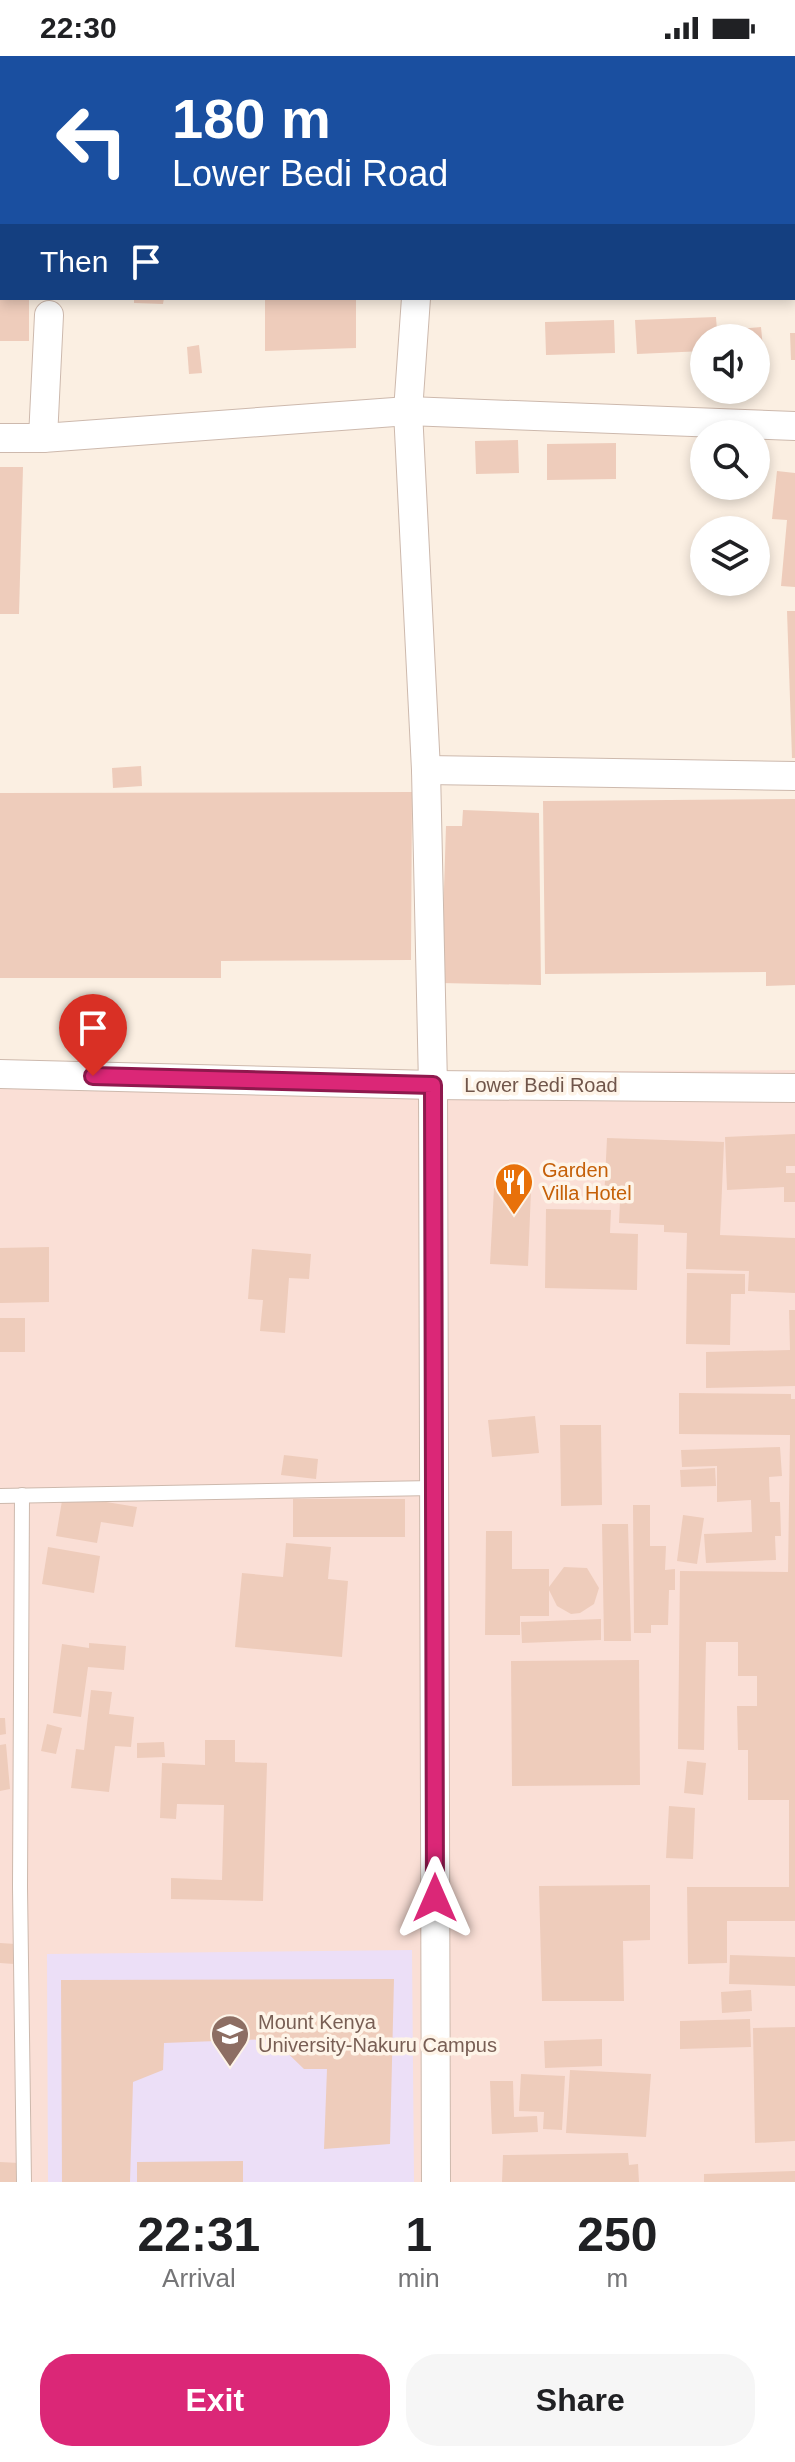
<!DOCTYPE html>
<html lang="en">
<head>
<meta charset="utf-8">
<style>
	body { margin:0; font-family:Arial,sans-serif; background:#f6f6f6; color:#202124; height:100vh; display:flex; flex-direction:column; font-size:30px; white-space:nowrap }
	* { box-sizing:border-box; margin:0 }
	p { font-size:26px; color:#757577 }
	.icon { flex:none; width:44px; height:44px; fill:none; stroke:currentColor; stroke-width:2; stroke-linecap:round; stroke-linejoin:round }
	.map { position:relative; height:2126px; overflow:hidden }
	.details { display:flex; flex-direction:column; background:#fff; flex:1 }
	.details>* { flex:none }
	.banner { position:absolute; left:0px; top:0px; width:796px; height:244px; box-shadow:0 4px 12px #0003; background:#1a4fa0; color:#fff; overflow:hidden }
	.controls { position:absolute; left:690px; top:268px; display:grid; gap:16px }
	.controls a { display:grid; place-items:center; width:80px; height:80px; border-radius:50%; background:#fff; box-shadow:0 4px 12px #0003; font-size:40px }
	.pin { position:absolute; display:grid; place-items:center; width:68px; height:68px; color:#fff; margin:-82px -34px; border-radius:50% 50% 50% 0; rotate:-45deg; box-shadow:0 0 8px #0007 }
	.pin .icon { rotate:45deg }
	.me { position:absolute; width:88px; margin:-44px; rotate:0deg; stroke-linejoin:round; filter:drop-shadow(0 0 6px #0008) }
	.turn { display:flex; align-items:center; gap:28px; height:168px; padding:0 40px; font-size:36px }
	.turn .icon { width:104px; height:104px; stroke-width:2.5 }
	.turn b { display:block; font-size:56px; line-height:68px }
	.then { display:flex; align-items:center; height:76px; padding:0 40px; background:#0003; gap:16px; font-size:30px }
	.eta { display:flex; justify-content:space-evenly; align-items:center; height:136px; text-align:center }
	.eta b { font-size:48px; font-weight:600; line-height:56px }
	.cta { display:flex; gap:16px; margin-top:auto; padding:16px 40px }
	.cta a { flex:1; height:92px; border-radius:32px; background:#db2777; color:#fff; font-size:32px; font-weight:600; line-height:92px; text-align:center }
	.cta a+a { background:#f6f6f6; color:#202124 }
	.status { display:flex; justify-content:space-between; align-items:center; height:56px; padding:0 40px; background:#fff; direction:ltr }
	.status svg { height:22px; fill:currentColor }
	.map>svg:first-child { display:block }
	.commercial { fill:#fadfd6 }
	.education { fill:#ecdff7 }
	.building { fill:#ecb }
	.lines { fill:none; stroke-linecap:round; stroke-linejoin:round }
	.lane-casing { stroke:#cdb9ad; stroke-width:16 }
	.street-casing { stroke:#cdb9ad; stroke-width:30 }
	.lane { stroke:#fff; stroke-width:14 }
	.street { stroke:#fff; stroke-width:28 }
	.route-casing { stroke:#8e194d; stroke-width:20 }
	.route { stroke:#db2777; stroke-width:14 }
	.labels { text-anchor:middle; stroke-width:7; stroke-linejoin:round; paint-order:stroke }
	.street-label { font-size:20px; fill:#70554a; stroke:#fef4e8 }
	.food-label { font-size:20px; fill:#c56008; stroke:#fef4e8; text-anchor:start }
	.education-label { font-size:20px; fill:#785e54; stroke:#fef4e8; text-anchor:start }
</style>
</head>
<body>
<div class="status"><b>22:30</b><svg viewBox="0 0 49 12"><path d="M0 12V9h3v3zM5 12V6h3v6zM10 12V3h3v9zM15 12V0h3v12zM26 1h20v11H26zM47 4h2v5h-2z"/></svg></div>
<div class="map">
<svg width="795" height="2126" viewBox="0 0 795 2126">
	<rect width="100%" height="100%" fill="#fbefe2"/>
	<path class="commercial" d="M795,1014V2126H0V1019Z"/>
	<path class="education" d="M412,1894L414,2126H48L47,1898Z"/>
	<g class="building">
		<rect x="0" y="242" width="29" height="43"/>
		<path d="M134,242H164L163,248L134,247Z"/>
		<path d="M265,242H356V292L265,295Z"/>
		<path d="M716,261L717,275L761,271L765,313L756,314V282H704V295L637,298L635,264Z"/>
		<path d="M614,264L615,297L546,299L545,266Z"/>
		<path d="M790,277H795V304H791Z"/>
		<path d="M199,289L202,317L189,318L187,291Z"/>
		<path d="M518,384L519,417L476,418L475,385Z"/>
		<path d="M616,387V423L547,424V388Z"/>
		<path d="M0,411H23L19,558H0Z"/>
		<path d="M777,415L795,417V531L781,530L787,464L772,463Z"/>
		<path d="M787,555H795V702H792Z"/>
		<path d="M141,710L142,730L113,732L112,712Z"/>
		<path d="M412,736L411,904L221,905V922H0V737Z"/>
		<path d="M795,743V929L766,930V916L545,918L543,745Z"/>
		<path d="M463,754L539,757L541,929L441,927L446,770H462Z"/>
		<path d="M795,1078V1110H786V1117H795V1146H784V1131L727,1134L725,1081Z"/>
		<path d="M607,1082L724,1086L720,1179L795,1182V1237L748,1235L749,1215L686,1213L687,1177L664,1176V1169L619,1167L620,1145L604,1144Z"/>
		<path d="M494,1132L531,1134L528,1210L490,1208Z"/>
		<path d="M546,1153L611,1154L610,1177L638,1178L637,1234L545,1232Z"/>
		<path d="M49,1191V1246L0,1247V1192Z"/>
		<path d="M252,1193L311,1198L309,1223L289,1222L285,1277L260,1275L263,1244L248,1243Z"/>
		<path d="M687,1217L745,1218V1238H731L730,1289L686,1288Z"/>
		<path d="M789,1254H795V1330L706,1332V1296L790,1294Z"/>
		<rect x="0" y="1262" width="25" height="34"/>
		<path d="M679,1337L791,1338V1343H795V1865H727V1907L688,1908L687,1831H789V1744H748V1694H738L737,1650H757V1620H738V1586H706L704,1694L678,1693L680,1515L788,1516L790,1379L679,1378Z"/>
		<path d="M535,1360L539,1397L492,1401L488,1364Z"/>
		<path d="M560,1369H601L602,1449L561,1450Z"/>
		<path d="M780,1391L782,1420L769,1421L770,1446H780L781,1480H775L776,1504L706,1507L704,1478L752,1476L751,1444L717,1446V1410L682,1411L681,1394Z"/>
		<path d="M284,1399L318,1403L316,1423L281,1419Z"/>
		<path d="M715,1412L716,1430L681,1431L680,1414Z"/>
		<path d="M63,1439L137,1451L133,1471L101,1466L97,1487L56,1480Z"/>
		<rect x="293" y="1443" width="112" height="38"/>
		<path d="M633,1449H650V1490H666L665,1514L675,1513V1534H669L668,1569H651V1577H634Z"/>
		<path d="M683,1459L704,1462L697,1508L677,1505Z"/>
		<path d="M602,1468H628L631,1585H604Z"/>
		<path d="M486,1475H512V1513H549V1531L564,1511L587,1512L599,1532L594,1548L580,1557L571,1558L557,1550L549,1534V1560H520V1579H485Z"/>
		<path d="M286,1487L331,1491L328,1523L348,1525L342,1601L235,1591L242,1517L283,1521Z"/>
		<path d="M48,1491L100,1500L94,1537L42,1528Z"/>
		<path d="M601,1563V1584L522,1587L521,1566Z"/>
		<path d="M89,1587L126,1590L124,1614L88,1611L81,1661L53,1657L62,1588L89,1592Z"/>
		<path d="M639,1604L640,1729L512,1730L511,1605Z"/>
		<path d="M91,1634L112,1636L109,1658L134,1661L131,1691L115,1690L109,1736L71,1732L76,1693L84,1694Z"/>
		<path d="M0,1662H5L6,1678L0,1679Z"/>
		<path d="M47,1668L62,1672L56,1698L41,1695Z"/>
		<path d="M205,1684H235V1706L267,1707L263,1845L171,1843V1822L222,1824L224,1749L177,1748L176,1763L160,1762L162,1707L205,1709Z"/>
		<path d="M164,1686L165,1701L137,1702V1687Z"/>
		<path d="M6,1688L10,1733L0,1735V1689Z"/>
		<path d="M687,1705L706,1707L703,1739L684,1737Z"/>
		<path d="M669,1750L695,1752L693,1803L666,1802Z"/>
		<path d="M650,1829V1884L623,1885L624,1945H542L539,1830Z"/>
		<path d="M0,1887L16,1888L14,1908L0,1907Z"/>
		<path d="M730,1899L795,1901V1930L729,1928Z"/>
		<path d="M394,1923L390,2088L324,2093L327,2013H304L273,1983L164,1987L163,2014L133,2026L130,2126H62L61,1924Z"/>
		<path d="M751,1934L752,1955L722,1957L721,1936Z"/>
		<path d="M750,1963L751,1991L680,1993V1965Z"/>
		<path d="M795,1971V2085L755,2087L753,1972Z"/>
		<path d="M602,1983V2010L545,2012L544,1985Z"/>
		<path d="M570,2014L651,2018L646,2081L566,2077Z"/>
		<path d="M521,2018L565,2020L562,2074L543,2073L544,2056L519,2055Z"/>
		<path d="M490,2025H513L514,2061L537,2060L538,2076L492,2078Z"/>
		<path d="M628,2097L629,2109L638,2108L639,2126H502L503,2099Z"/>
		<path d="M243,2105V2126H137V2106Z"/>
		<path d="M0,2106L19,2107L18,2126H0Z"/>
		<path d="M795,2115V2126H704V2118Z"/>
	</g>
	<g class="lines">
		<defs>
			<g id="lane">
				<path d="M22,1439L20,1831L24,2126"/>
				<path d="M0,1440L433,1432"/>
			</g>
			<g id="street">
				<path d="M396,0L397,2"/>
				<path d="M0,87H2"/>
				<path d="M416,242L408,355L426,714L433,1029L436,2126"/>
				<path d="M0,382H43L49,259"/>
				<path d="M43,382L408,355L795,370"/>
				<path d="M426,714L795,720"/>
				<path d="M0,1018L433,1029L795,1032"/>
			</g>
		</defs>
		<use href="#lane" class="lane-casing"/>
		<use href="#street" class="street-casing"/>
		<use href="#lane" class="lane"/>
		<use href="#street" class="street"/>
	</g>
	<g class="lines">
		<defs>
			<path id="route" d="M93,1020L433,1029L435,1842"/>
		</defs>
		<use href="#route" class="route-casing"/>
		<use href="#route" class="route"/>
	</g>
	<defs>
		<symbol id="restaurant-pin" viewBox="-11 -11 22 30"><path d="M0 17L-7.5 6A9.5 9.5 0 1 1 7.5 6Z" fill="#e8710a" stroke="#fef4e8"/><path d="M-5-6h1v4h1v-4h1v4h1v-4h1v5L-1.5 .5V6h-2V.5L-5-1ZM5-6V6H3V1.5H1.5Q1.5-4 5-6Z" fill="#fff"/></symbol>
		<symbol id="university-pin" viewBox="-11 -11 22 30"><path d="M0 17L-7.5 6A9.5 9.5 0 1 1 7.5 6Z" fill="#8d6e63" stroke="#fef4e8"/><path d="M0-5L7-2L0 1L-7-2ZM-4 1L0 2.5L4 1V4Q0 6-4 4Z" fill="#fff"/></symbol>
	</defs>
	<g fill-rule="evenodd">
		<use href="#restaurant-pin" x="492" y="1104" width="44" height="60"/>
		<use href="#university-pin" x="208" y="1956" width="44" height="60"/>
	</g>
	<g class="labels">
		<g class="street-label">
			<text x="541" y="1036">Lower Bedi Road</text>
		</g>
		<g class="food-label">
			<text x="542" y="1121">Garden<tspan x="542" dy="23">Villa Hotel</tspan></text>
		</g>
		<g class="education-label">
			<text x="258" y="1973">Mount Kenya<tspan x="258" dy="23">University-Nakuru Campus</tspan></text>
		</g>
	</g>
</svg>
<div class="controls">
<a><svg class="icon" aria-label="sound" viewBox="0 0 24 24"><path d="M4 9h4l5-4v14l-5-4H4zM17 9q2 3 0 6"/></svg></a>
<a><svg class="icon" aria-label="search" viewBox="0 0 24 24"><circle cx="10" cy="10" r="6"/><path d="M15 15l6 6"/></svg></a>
<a><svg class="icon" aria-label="layers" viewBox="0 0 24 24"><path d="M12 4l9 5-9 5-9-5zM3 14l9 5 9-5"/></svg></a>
</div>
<div class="pin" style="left:93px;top:1020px;background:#d93025"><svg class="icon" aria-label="arrive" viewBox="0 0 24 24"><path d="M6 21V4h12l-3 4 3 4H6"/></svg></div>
<svg class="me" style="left:435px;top:1842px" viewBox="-20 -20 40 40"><path d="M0-17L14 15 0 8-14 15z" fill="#db2777" stroke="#fff" stroke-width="4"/></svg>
<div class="banner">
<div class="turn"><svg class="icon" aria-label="left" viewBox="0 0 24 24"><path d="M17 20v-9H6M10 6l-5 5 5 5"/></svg><div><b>180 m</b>Lower Bedi Road</div></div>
<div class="then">Then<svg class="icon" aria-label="arrive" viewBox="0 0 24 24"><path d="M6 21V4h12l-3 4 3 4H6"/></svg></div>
</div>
</div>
<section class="details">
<div class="eta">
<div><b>22:31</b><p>Arrival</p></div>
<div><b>1</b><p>min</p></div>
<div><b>250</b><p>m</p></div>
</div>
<div class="cta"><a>Exit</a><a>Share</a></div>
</section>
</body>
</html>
